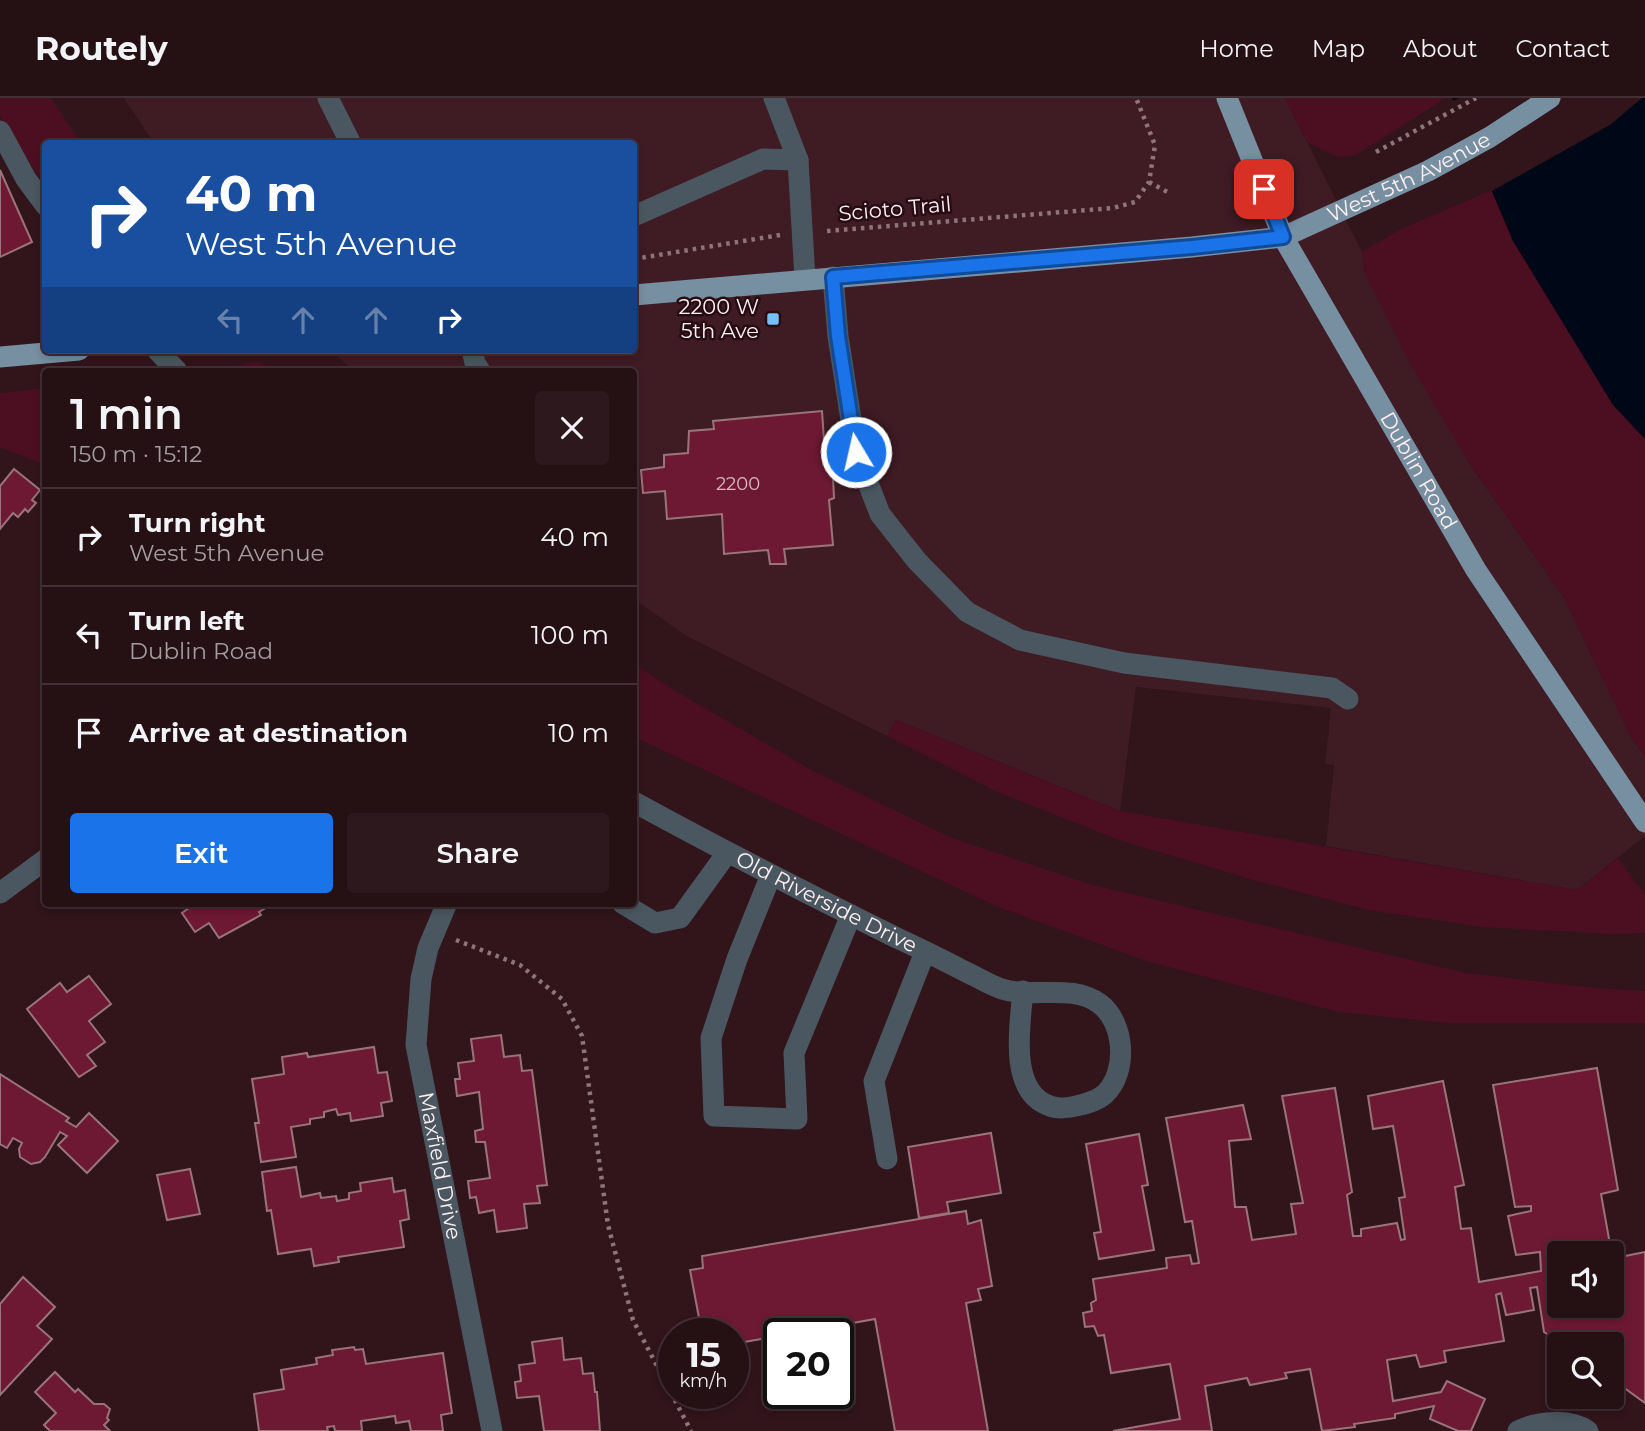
<!DOCTYPE html>
<html lang="en">
<head>
<meta charset="utf-8">
<style>
	body { margin:0; font-family:Montserrat,sans-serif; background:#2d191d; color:#f1f3f6; height:100vh; display:flex; flex-direction:column; font-size:26px; white-space:nowrap }
	* { box-sizing:border-box; margin:0 }
	p { font-size:23px; color:#a39da0 }
	.icon { flex:none; width:38px; height:38px; fill:none; stroke:currentColor; stroke-width:2; stroke-linecap:round; stroke-linejoin:round }
	.map { position:relative; flex:1; overflow:hidden }
	.sheet { position:absolute; left:42px; top:270px; width:595px; height:539px; display:flex; flex-direction:column; background:#251014; border-radius:7px; box-shadow:0 4px 10px #0003,0 0 0 2px #423034 }
	.sheet>* { flex:none }
	.hud { position:absolute; left:42px; top:42px; width:595px; height:214px; border-radius:7px; box-shadow:0 4px 10px #0003,0 0 0 2px #423034; background:#1a4fa0; color:#fff; overflow:hidden }
	.fabs { position:absolute; left:1547px; top:1143px; display:grid; gap:14px }
	.fabs a { display:grid; place-items:center; width:77px; height:77px; border-radius:7px; background:#251014; box-shadow:0 4px 10px #0003,0 0 0 2px #423034; font-size:35px }
	.speed { position:absolute; left:658px; top:1220px; display:flex; gap:14px; font-size:35px; font-weight:700; text-align:center }
	.speed>* { display:grid; place-content:center; width:91px; height:91px; border-radius:50%; background:#251014; box-shadow:0 4px 10px #0003,0 0 0 2px #423034; line-height:1 }
	.speed small { font-size:18px; font-weight:400 }
	.speed .limit { border:4px solid #111; border-radius:10px; background:#fff; color:#111 }
	.pin { position:absolute; display:grid; place-items:center; width:60px; height:60px; color:#fff; margin:-30px; border-radius:14px; box-shadow:0 4px 10px #0006 }
	.me { position:absolute; width:77px; margin:-38px; rotate:351deg; stroke-linejoin:round; filter:drop-shadow(0 0 5px #0008) }
	.turn { display:flex; align-items:center; gap:24px; height:147px; padding:0 28px; font-size:32px }
	.turn .icon { width:91px; height:91px; stroke-width:2.5 }
	.turn b { display:block; font-size:49px; line-height:60px }
	.lanes { display:flex; align-items:center; height:66px; padding:0 28px; background:#0003; justify-content:center; gap:35px; direction:ltr }
	.lanes .off { opacity:.35 }
	.round { display:grid; place-items:center; flex:none; width:74px; height:74px; border-radius:7px; background:#2d191d }
	.overview { display:flex; align-items:center; justify-content:space-between; height:119px; padding:0 28px }
	h1 { font-size:42px; font-weight:600; line-height:52px }
	.action { display:flex; gap:14px; margin-top:auto; padding:14px 28px }
	.action a { flex:1; height:80px; border-radius:7px; background:#1a73e8; color:#fff; font-size:28px; font-weight:600; line-height:80px; text-align:center }
	.action a+a { background:#2d191d; color:#f1f3f6 }
	ul { padding:0; list-style:none }
	li { display:flex; align-items:center; gap:21px; height:98px; padding:0 28px; border-top:2px solid #423034 }
	li div { flex:1 }
	li b { display:block; font-size:26px }
	li em { font-style:normal }
	header { display:flex; align-items:center; gap:42px; box-sizing:border-box; height:98px; padding:0 35px; background:#251014; border-bottom:2px solid #423034 }
	header strong { font-size:33px }
	nav { display:flex; gap:38px; margin-inline-start:auto; font-size:24px }
	.map>svg:first-child { display:block }
	.built { fill:#3f1b24 }
	.green { fill:#4b0f21 }
	.water { fill:#000717 }
	.pier { fill:#31151b }
	.building { fill:#6e1933; stroke:#99747a; stroke-width:2; fill-rule:evenodd }
	.lines { fill:none; stroke-linecap:round; stroke-linejoin:round }
	.path { stroke:#8c767a; stroke-width:4.5; stroke-dasharray:3.5 5; stroke-linecap:butt }
	.minor { stroke:#4b5760; stroke-width:21 }
	.major { stroke:#768fa1; stroke-width:21 }
	.route-casing { stroke:#114b97; stroke-width:18 }
	.route { stroke:#1a73e8; stroke-width:12 }
	.poi-dot { fill:#73c1f5; stroke:#270c12; stroke-width:2.5 }
	.labels { text-anchor:middle; stroke-width:5; stroke-linejoin:round; paint-order:stroke }
	.number-label { font-size:18px; fill:#d9bac2 }
	.street-label { font-size:21px; fill:#fdf0f2; stroke:#270c12 }
	.poi-label { font-size:21px; fill:#fdf0f2; stroke:#270c12; text-anchor:end }
</style>
</head>
<body>
<header>
<strong>Routely</strong>
<nav><a>Home</a><a>Map</a><a>About</a><a>Contact</a></nav>
</header>
<div class="map">
<svg width="1645" height="1333" viewBox="0 0 1645 1333">
	<rect width="100%" height="100%" fill="#31151b"/>
	<path class="built" d="M124,0H1285L1362,154L1365,175L1469,365L1563,498L1631,639L1645,659V738L1577,792L1326,748L1334,667L1325,666L1331,610L1136,589L1120,713L896,622L887,638L685,537L634,501V273H353L331,252H634V46L154,45Z"/>
	<g class="green">
		<path d="M0,0H51L81,45L46,46L45,88L0,18Z"/>
		<path d="M1285,0H1446L1356,57L1337,59L1307,44Z"/>
		<path d="M1492,92L1513,143L1613,307L1645,341V659L1631,639L1563,498L1469,365L1407,260L1365,175L1362,154L1399,132Z"/>
		<path d="M256,264L284,273H231L234,268Z"/>
		<path d="M45,290H46L45,367L0,349V295Z"/>
		<path d="M634,566L672,591L815,674L952,740L1089,786L1466,875L1595,890L1645,893V925H1449L1338,914L1143,862L996,808L634,639Z"/>
		<path d="M896,622L1120,713L1577,792L1618,760L1645,797V835L1613,836L1483,829L1369,812L1257,783L1119,742L1000,695L887,638Z"/>
	</g>
	<path class="water" d="M1452,0H1645V341L1613,307L1513,143Z"/>
	<path class="pier" d="M1459,0H1642L1610,27L1490,94L1450,4Z"/>
	<g class="building">
		<path d="M0,72L32,144L0,159Z"/>
		<path d="M822,313L825,357H830L833,379L834,400L829,402L833,447L784,451L786,466H770L768,452L724,456L722,416L667,421L665,393L643,395L641,372L664,369V357L688,355L689,333L714,331L713,323Z"/>
		<path d="M14,371L40,392L32,402L36,405L28,414L25,411L18,419L13,415L0,431V388Z"/>
		<path d="M196,805H274L259,814L261,817L219,840L209,825L195,834L182,815Z"/>
		<path d="M89,878L111,906L89,923L105,944L87,957L96,968L79,979L27,911L60,885L67,894Z"/>
		<path d="M501,937L504,959L520,957L522,973L532,972L547,1087L537,1088L540,1105L524,1106L527,1130L497,1134L494,1112L479,1115L476,1099L470,1100L468,1083L490,1080L485,1044H476L475,1033L483,1031L479,994L457,998L455,981H460L458,965L474,963L471,941Z"/>
		<path d="M374,949L378,975L387,974L392,1003L381,1005L383,1018L351,1023L350,1015L338,1017L336,1011L324,1014V1019L310,1021V1026L291,1029L296,1059L261,1064L255,1025H259L252,981L284,976L282,959L307,955L308,959Z"/>
		<path d="M1597,970L1618,1092L1601,1096L1611,1152L1618,1151L1620,1159L1645,1154V1305L1612,1281V1246H1562L1544,1234L1537,1189L1530,1190L1534,1212L1506,1217L1501,1195L1496,1197L1504,1243L1444,1253L1446,1264L1420,1269L1416,1257L1387,1262L1393,1303L1441,1294L1447,1283L1485,1301L1471,1333H1458L1430,1321L1434,1308L1395,1316V1320L1354,1326L1355,1329L1322,1333L1310,1271L1285,1275L1287,1280L1250,1287L1247,1280L1205,1288L1212,1333H1113L1180,1321L1170,1266L1111,1275L1104,1237L1098,1238L1094,1228L1085,1229L1083,1215L1092,1213L1091,1205L1096,1202L1093,1181L1167,1170L1166,1160L1190,1157L1192,1166L1199,1165L1192,1123L1185,1124L1166,1020L1243,1007L1251,1041L1229,1043L1235,1109H1246L1252,1142L1296,1136L1291,1106L1303,1105L1282,998L1335,990L1352,1094L1347,1097L1353,1138H1361V1131L1397,1125L1401,1142L1405,1141L1399,1100L1405,1099L1393,1028L1373,1031L1368,998L1443,983L1464,1087L1455,1089L1461,1131L1471,1130L1479,1184L1541,1173L1540,1154L1516,1157L1508,1118L1531,1113V1108L1515,1109L1493,987ZM1559,1155H1612V1208H1559Z"/>
		<path d="M0,976L69,1020L66,1023L76,1029L89,1015L118,1043L87,1075L58,1047L67,1038L60,1034L45,1059L40,1064L31,1066L20,1059L19,1051L22,1045L13,1040L7,1050L0,1046Z"/>
		<path d="M991,1035L1001,1095L947,1104L949,1115L919,1120L908,1049Z"/>
		<path d="M1139,1036L1148,1087L1142,1088L1154,1152L1099,1161L1094,1135L1101,1134L1086,1046Z"/>
		<path d="M296,1069L301,1099L320,1095L321,1100L336,1098L337,1103L349,1101V1095L361,1093L360,1085L392,1080L394,1094L405,1092L409,1121L400,1123L404,1149L338,1159L339,1164L314,1168L311,1151L278,1156L271,1112L267,1113L262,1074Z"/>
		<path d="M190,1071L200,1116L167,1122L157,1077Z"/>
		<path d="M966,1113L968,1126L981,1122L992,1188L978,1191L981,1202L966,1205L988,1333H895L875,1221L793,1236H779V1238L733,1246V1236H702L690,1172L703,1170L702,1158Z"/>
		<path d="M23,1179L55,1209L37,1228L52,1241L0,1297V1206Z"/>
		<path d="M562,1240L564,1262L581,1260L583,1276L593,1275L595,1294H597L600,1333H544L539,1298L517,1300L515,1284L521,1283L519,1267L535,1265L532,1244Z"/>
		<path d="M354,1249L355,1252L363,1251L366,1266L443,1255L452,1315L441,1317L443,1333H411L409,1323L396,1325L395,1318L361,1323L362,1333H335L334,1328L327,1329L328,1333H259L254,1296L284,1291L281,1272L317,1266L316,1260L333,1257L332,1252Z"/>
		<path d="M55,1274L75,1294L78,1291L94,1306H104L110,1311L107,1320L109,1322L104,1327L110,1333H50L44,1327L56,1315L35,1294Z"/>
	</g>
	<g class="lines">
		<g class="path">
			<path d="M1376,54L1476,0"/>
			<path d="M1149,84L1171,96"/>
			<path d="M827,133L1113,110L1135,104L1149,84L1155,47L1136,0"/>
			<path d="M634,161L780,137"/>
			<path d="M456,842L520,867L562,901L582,938L608,1127L633,1222L691,1333"/>
		</g>
		<g class="minor">
			<path d="M328,0L351,46"/>
			<path d="M774,0L798,62L805,181"/>
			<path d="M0,33L26,81L46,108"/>
			<path d="M634,118L763,61L798,62"/>
			<path d="M833,179L838,238L856,354L880,416L917,463L967,514L1020,542L1124,565L1332,590L1348,601"/>
			<path d="M157,252L177,273"/>
			<path d="M472,252L475,265L480,273"/>
			<path id="s1" d="M634,704C720,751 808,796 897,840C921,851 945,863 968,875C979,880 990,887 1002,891C1032,901 1072,885 1100,906C1125,925 1128,974 1105,996C1097,1003 1086,1006 1076,1008C1069,1010 1057,1011 1050,1008C1008,994 1020,927 1023,893"/>
			<path d="M771,777L737,861L711,940L714,1018L797,1021L794,955L851,817"/>
			<path d="M0,795L46,761"/>
			<path id="s2" d="M447,805L428,850L421,881L416,947L492,1333"/>
			<path d="M622,805L655,825L680,820L727,755"/>
			<path d="M887,1061L874,983L925,854"/>
			<path d="M1518,1333C1538,1323 1570,1320 1588,1333"/>
		</g>
		<g class="major">
			<path id="s3" d="M1227,0L1283,139L1476,472L1645,724"/>
			<path id="s4" d="M634,197L1192,149L1283,139L1428,73L1490,39L1550,0"/>
			<path d="M0,259L79,252"/>
		</g>
	</g>
	<g class="lines">
		<defs>
			<path id="route" d="M856,354L838,238L833,179L1192,149L1283,139L1264,91"/>
		</defs>
		<use href="#route" class="route-casing"/>
		<use href="#route" class="route"/>
	</g>
	<rect class="poi-dot" x="766" y="214" width="14" height="14" rx="3.5"/>
	<g class="labels">
		<g class="number-label">
			<text x="738" y="392">2200</text>
		</g>
		<g class="street-label">
			<text dy="7" stroke="none"><textPath href="#s4" startOffset="791">West 5th Avenue</textPath></text>
			<text transform="translate(895 111) rotate(-5)" y="7">Scioto Trail</text>
			<text dy="7" stroke="none"><textPath href="#s3" startOffset="420">Dublin Road</textPath></text>
			<text dy="7" stroke="none"><textPath href="#s1" startOffset="217">Old Riverside Drive</textPath></text>
			<text dy="7" stroke="none"><textPath href="#s2" startOffset="270">Maxfield Drive</textPath></text>
		</g>
		<g class="poi-label">
			<text x="759" y="216">2200 W<tspan x="759" dy="24">5th Ave</tspan></text>
		</g>
	</g>
</svg>
<div class="fabs">
<a><svg class="icon" aria-label="sound" viewBox="0 0 24 24"><path d="M4 9h4l5-4v14l-5-4H4zM17 9q2 3 0 6"/></svg></a>
<a><svg class="icon" aria-label="search" viewBox="0 0 24 24"><circle cx="10" cy="10" r="6"/><path d="M15 15l6 6"/></svg></a>
</div>
<div class="speed"><div>15<small>km/h</small></div><div class="limit">20</div></div>
<div class="pin" style="left:1264px;top:91px;background:#d93025"><svg class="icon" aria-label="arrive" viewBox="0 0 24 24"><path d="M6 21V4h12l-3 4 3 4H6"/></svg></div>
<svg class="me" style="left:856px;top:354px" viewBox="-20 -20 40 40"><circle r="17" fill="#1a73e8" stroke="#fff" stroke-width="3"/><path d="M0-11L8 9 0 5-8 9z" fill="#fff"/></svg>
<div class="hud">
<div class="turn"><svg class="icon" aria-label="right" viewBox="0 0 24 24"><path d="M7 20v-9h11M14 6l5 5-5 5"/></svg><div><b>40 m</b>West 5th Avenue</div></div>
<div class="lanes"><svg class="icon off" aria-label="left" viewBox="0 0 24 24"><path d="M17 20v-9H6M10 6l-5 5 5 5"/></svg><svg class="icon off" aria-label="ahead" viewBox="0 0 24 24"><path d="M12 20V5M6 11l6-6 6 6"/></svg><svg class="icon off" aria-label="ahead" viewBox="0 0 24 24"><path d="M12 20V5M6 11l6-6 6 6"/></svg><svg class="icon" aria-label="right" viewBox="0 0 24 24"><path d="M7 20v-9h11M14 6l5 5-5 5"/></svg></div>
</div>
<section class="sheet">
<div class="overview"><div><h1>1 min</h1><p>150 m · 15:12</p></div><a class="round"><svg class="icon" aria-label="close" viewBox="0 0 24 24"><path d="M6 6l12 12M18 6L6 18"/></svg></a></div>
<ul>
<li><svg class="icon" aria-label="right" viewBox="0 0 24 24"><path d="M7 20v-9h11M14 6l5 5-5 5"/></svg><div><b>Turn right</b><p>West 5th Avenue</p></div><em>40 m</em></li>
<li><svg class="icon" aria-label="left" viewBox="0 0 24 24"><path d="M17 20v-9H6M10 6l-5 5 5 5"/></svg><div><b>Turn left</b><p>Dublin Road</p></div><em>100 m</em></li>
<li><svg class="icon" aria-label="arrive" viewBox="0 0 24 24"><path d="M6 21V4h12l-3 4 3 4H6"/></svg><div><b>Arrive at destination</b></div><em>10 m</em></li>
</ul>
<div class="action"><a>Exit</a><a>Share</a></div>
</section>
</div>
</body>
</html>
